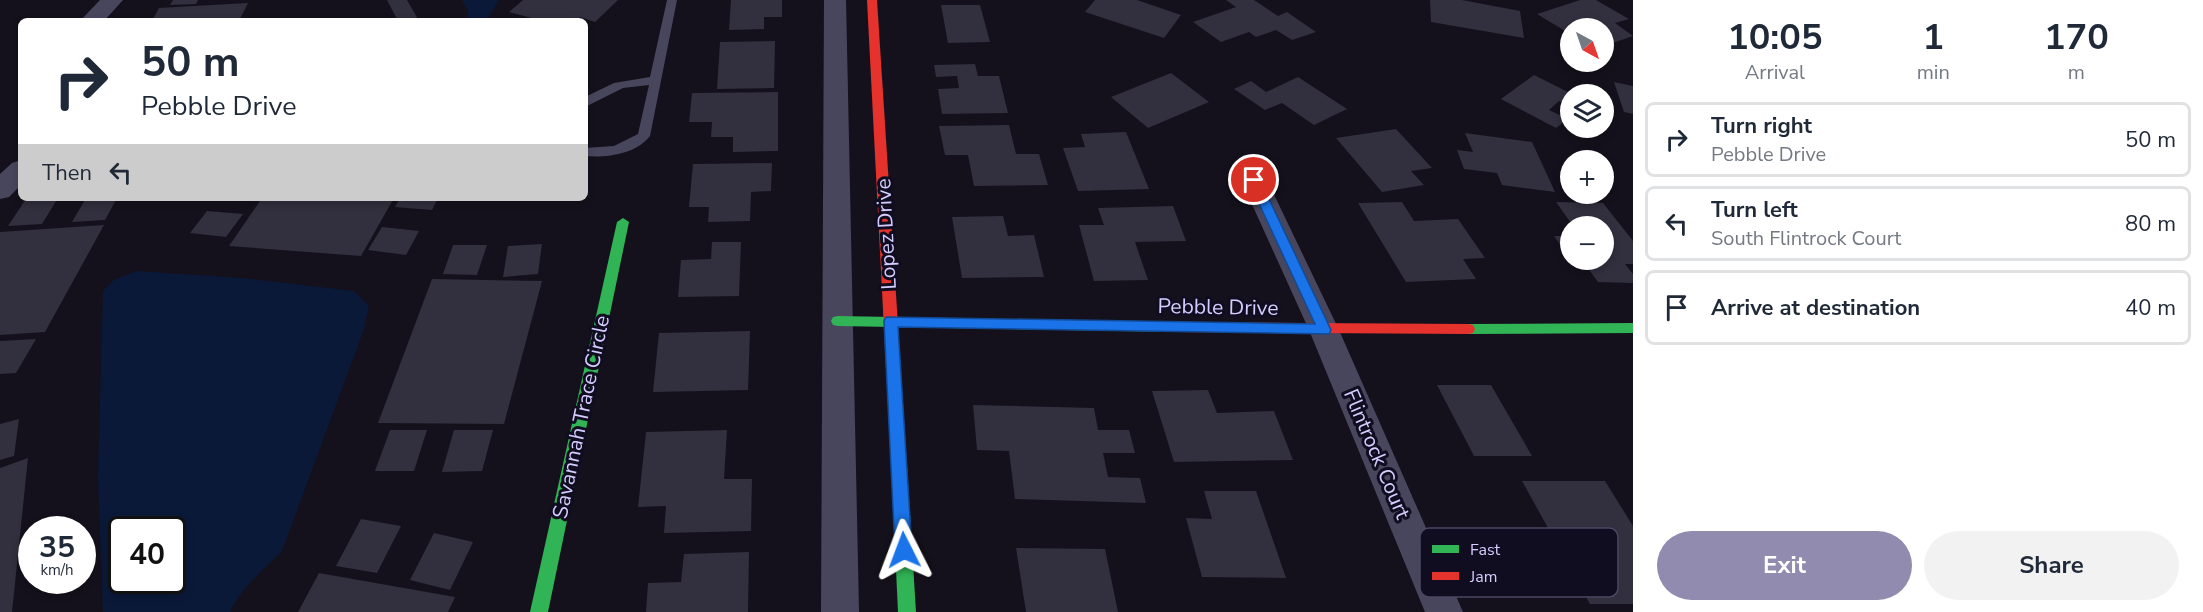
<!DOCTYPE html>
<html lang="en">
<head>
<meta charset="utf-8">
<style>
	body { margin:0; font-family:"Nunito Sans",sans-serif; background:#f2f2f3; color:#1f2937; height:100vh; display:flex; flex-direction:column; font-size:22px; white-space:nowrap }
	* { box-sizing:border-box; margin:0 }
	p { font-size:20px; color:#747a83 }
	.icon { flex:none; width:33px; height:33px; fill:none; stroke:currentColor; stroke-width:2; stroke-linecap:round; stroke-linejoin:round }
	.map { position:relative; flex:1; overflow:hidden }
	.details { display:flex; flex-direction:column; background:#fff; width:570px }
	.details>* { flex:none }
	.banner { position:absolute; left:18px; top:18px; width:570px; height:183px; border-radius:9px; box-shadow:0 3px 9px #0003; background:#fff; color:#1f2937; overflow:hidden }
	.needle { width:39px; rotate:140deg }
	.tools { position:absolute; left:1560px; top:18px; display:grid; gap:12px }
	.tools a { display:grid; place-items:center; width:54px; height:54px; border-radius:50%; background:#fff; box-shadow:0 3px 9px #0003; font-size:30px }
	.speed { position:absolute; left:18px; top:516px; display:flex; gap:12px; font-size:30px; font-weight:700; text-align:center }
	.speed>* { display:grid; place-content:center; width:78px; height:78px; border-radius:50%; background:#fff; box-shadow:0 3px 9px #0003; line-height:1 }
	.speed small { font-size:15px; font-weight:400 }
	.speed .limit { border:3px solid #111; border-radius:9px; background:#fff; color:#111 }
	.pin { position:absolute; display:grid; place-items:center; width:51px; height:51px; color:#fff; margin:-26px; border:3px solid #fff; border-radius:50%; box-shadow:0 2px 6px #0007 }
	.me { position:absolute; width:66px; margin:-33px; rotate:357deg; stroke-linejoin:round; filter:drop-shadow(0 0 4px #0008) }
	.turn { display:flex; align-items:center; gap:21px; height:126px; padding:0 24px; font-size:27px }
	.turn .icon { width:78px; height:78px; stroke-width:2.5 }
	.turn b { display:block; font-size:42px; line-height:51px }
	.then { display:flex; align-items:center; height:57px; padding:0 24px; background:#0003; gap:12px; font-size:22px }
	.eta { display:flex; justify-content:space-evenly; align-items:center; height:102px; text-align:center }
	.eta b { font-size:36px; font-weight:700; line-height:42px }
	.cta { display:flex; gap:12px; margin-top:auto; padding:12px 24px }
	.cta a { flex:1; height:69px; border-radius:36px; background:#918baf; color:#fff; font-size:24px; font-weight:700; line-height:69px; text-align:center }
	.cta a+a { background:#f2f2f3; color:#1f2937 }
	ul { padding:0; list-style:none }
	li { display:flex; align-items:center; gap:18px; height:75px; margin:0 12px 9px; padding:0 12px; border:3px solid #e0e1e3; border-radius:9px }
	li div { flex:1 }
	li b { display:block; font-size:22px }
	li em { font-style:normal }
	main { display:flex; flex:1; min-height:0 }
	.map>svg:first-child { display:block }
	.water { fill:#0b1939; fill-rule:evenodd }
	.building { fill:#322f3e }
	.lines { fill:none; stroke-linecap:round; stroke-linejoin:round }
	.lane { fill:#48465d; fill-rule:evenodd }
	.street { fill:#48465d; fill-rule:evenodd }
	.fast { fill:#30b455; fill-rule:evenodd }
	.jam { fill:#e5322d; fill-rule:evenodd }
	.route { fill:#1a73e8; stroke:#114b97; stroke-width:1.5 }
	.labels { text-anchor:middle; stroke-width:6; stroke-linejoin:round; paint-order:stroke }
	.street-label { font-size:21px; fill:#d4cdfe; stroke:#110d20 }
	.key { fill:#110d20; stroke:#4c4763; stroke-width:1.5 }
	.key-label { font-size:16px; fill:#d4cdfe }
</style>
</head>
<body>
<main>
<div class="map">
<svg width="1633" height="612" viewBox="0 0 1633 612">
	<rect width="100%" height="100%" fill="#14111c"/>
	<g class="water">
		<path d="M462,0H499L486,21H463L467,19L468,10Z"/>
		<path d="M137,271L241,278L354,291L369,306L364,329L282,551C263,570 241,588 230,612H103L98,476L103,291L114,280ZM122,530H172V580H122Z"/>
	</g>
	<g class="building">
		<path d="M173,0H198L196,4L170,5Z"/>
		<path d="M387,0H407L419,21H398Z"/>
		<path d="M523,0H618L595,22L580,17L576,21H543L509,12Z"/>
		<path d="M731,0H782V17H764V29L729,30Z"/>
		<path d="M1095,0H1137L1181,15L1164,38L1085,12Z"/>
		<path d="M1226,0H1254L1278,16L1287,12L1316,32L1292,40L1276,30L1256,37L1249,32L1221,42L1193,22L1236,7Z"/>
		<path d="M1430,0H1462L1520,11L1524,38L1431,22Z"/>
		<path d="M1580,0H1596L1629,19L1615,23L1633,36L1604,46V28H1570V34L1537,14Z"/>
		<path d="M248,3L239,21H152L159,8Z"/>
		<path d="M941,5H980L990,42L948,43Z"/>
		<path d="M775,41L774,88L717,89L720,42Z"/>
		<path d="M975,64L978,76H999L1008,113L942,114L938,89L959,88L957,76L936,77L934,65Z"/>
		<path d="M1171,73L1209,102L1148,128L1111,97Z"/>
		<path d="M1534,75L1570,93V107L1559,101L1549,110L1568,119L1556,128L1501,99Z"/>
		<path d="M1298,77L1347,109L1314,125L1282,103L1265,110L1234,89L1251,81L1266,92Z"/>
		<path d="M1614,82L1633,86V114L1624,112Z"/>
		<path d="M778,92V151L733,152V137H711L712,122H689L692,93Z"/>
		<path d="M1009,125L1016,154H1039L1048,185L974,186L968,155H945L939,126Z"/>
		<path d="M1396,129L1432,168L1411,171L1424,185L1382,192L1336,138Z"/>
		<path d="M1126,132L1149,189L1078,191L1063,148L1085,147L1081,134Z"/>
		<path d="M1465,133L1532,142L1555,192L1502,185L1497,173L1464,169L1457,150L1473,152Z"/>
		<path d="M772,163L771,191L751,192L750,221L708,222L709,207H689L693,164Z"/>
		<path d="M43,198H58L42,224L8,226L26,199Z"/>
		<path d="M86,198H117L105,220L72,222Z"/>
		<path d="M262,198H394L361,256L229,246Z"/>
		<path d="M400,198H438L432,210L395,207Z"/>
		<path d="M1402,202L1414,221L1458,219L1485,258L1463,259L1476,279L1406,282L1358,203Z"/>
		<path d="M1556,202L1603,203L1633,241V264H1625L1633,274V283L1598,282L1582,260H1604V226H1573Z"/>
		<path d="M1173,206L1186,241L1135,242L1148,280L1094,281L1079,225H1104L1098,208Z"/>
		<path d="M207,211L243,214L226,237L190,233Z"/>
		<path d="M1003,216L1008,236L1034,235L1044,277L962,278L952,217Z"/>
		<path d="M104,225L45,332L0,335V232Z"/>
		<path d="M382,227L401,229L419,231L406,255L368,250Z"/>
		<path d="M1554,236H1570V259Z"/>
		<path d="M712,242H741L739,296L678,297L681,260L711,259Z"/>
		<path d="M542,244L538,274L503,277L508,246Z"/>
		<path d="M453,245H487L477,275L443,274Z"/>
		<path d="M432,279L542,281L504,424L378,423Z"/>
		<path d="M750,331L748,390L653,392L659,333Z"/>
		<path d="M36,339L16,373L0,374V341Z"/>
		<path d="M1437,385H1491L1532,456H1474Z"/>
		<path d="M1208,390L1217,413L1274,411L1293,460L1174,462L1152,391Z"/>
		<path d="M973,405L1094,408L1098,430H1129L1135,453H1103L1108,477L1140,478L1146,503L1015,499L1009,451L977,450Z"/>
		<path d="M19,419L14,456L0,460V424Z"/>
		<path d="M390,430H427L414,471H375Z"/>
		<path d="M454,430H493L482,471L442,472Z"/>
		<path d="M727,430L724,479H752L751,531L664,533L666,506L638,507L646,432Z"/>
		<path d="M28,458L12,612H0V468Z"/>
		<path d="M1522,481H1605L1633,526V604H1590Z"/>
		<path d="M1204,491H1256L1286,578L1202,577L1186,518L1212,519Z"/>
		<path d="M361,519L401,526L377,573L336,566Z"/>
		<path d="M434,533L473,542L450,590L410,580Z"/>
		<path d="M1016,548L1105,549L1118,612H1026Z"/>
		<path d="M749,552L748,612H646L648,583L681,582L684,554Z"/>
		<path d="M319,573L455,597L448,612H298Z"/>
	</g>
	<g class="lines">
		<path class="lane" d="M667,0H677L650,136C636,154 607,158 585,156V148L614,146L638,134L649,85L623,88L585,107V97L614,83L650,77Z"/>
		<g class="street">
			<path d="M100,0H123L104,21H80Z"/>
			<path d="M824,0H846L859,612H821Z"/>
			<path d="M21,160V185L9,197L0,199V174L12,163Z"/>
			<path d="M1254,171L1263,174L1267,180L1339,330L1463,612H1425L1309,330L1241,180L1245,174Z"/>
		</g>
		<g class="fast">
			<path d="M623,218L629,222L548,612H530L617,222Z"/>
			<path d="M838,316L1176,322L1181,323L1183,327L1181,331L1176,332L838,326L833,325L831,321L833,317Z"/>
			<path d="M1633,323V333L1468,334L1463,333L1461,329L1463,325L1468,324Z"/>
			<path d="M899,458L904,460L907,465L916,612H898L891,465L894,460Z"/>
		</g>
		<g class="jam">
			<path d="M867,0H877L907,465L904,470L899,472L894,470L891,465Z"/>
			<path d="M1176,322L1468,324L1473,325L1475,329L1473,333L1468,334L1176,332L1171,331L1169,327L1171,323Z"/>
		</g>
	</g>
	<path class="route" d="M1254,175L1260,180L1331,330L1329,334L898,327L912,550L909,556L904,558L898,556L895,550L884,321L886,317L1315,324L1248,180Z"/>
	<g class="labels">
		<g class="street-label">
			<text transform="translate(886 234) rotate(-93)" y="7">Lopez Drive</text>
			<text transform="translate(1218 307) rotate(1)" y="7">Pebble Drive</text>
			<text transform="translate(581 417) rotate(-78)" y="7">Savannah Trace Circle</text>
			<text transform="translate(1377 454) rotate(67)" y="7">Flintrock Court</text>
		</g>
	</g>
	<rect x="1420" y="528" width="198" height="69" rx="9" class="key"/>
	<rect x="1432" y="545" width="27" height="8" fill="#30b455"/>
	<rect x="1432" y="572" width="27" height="8" fill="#e5322d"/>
	<g class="key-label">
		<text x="1470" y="555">Fast</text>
		<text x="1470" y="582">Jam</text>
	</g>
</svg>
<div class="tools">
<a><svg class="needle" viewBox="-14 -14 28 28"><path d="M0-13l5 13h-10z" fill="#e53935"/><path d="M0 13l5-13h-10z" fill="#747a83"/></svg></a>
<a><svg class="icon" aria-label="layers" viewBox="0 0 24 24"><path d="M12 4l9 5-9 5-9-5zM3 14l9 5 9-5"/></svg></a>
<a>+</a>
<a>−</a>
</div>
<div class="speed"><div>35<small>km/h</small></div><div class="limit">40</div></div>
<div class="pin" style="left:1254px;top:180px;background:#d93025"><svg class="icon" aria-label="arrive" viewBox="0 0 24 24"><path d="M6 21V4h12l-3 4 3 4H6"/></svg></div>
<svg class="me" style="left:904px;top:550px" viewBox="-20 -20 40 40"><path d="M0-17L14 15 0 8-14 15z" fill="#1a73e8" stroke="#fff" stroke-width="4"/></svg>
<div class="banner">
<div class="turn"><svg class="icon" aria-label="right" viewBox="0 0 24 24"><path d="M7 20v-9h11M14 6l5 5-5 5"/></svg><div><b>50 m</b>Pebble Drive</div></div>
<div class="then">Then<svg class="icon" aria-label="left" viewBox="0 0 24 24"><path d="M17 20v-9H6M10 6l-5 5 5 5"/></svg></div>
</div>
</div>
<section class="details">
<div class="eta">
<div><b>10:05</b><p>Arrival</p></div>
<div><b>1</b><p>min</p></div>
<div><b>170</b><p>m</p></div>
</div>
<ul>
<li><svg class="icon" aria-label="right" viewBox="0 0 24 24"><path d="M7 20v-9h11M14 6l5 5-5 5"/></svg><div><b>Turn right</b><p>Pebble Drive</p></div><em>50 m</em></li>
<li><svg class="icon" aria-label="left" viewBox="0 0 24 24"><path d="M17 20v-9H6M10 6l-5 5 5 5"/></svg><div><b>Turn left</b><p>South Flintrock Court</p></div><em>80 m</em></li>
<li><svg class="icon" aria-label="arrive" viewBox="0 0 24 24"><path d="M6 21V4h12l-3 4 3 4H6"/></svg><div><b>Arrive at destination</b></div><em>40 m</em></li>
</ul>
<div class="cta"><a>Exit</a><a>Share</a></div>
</section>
</main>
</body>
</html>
